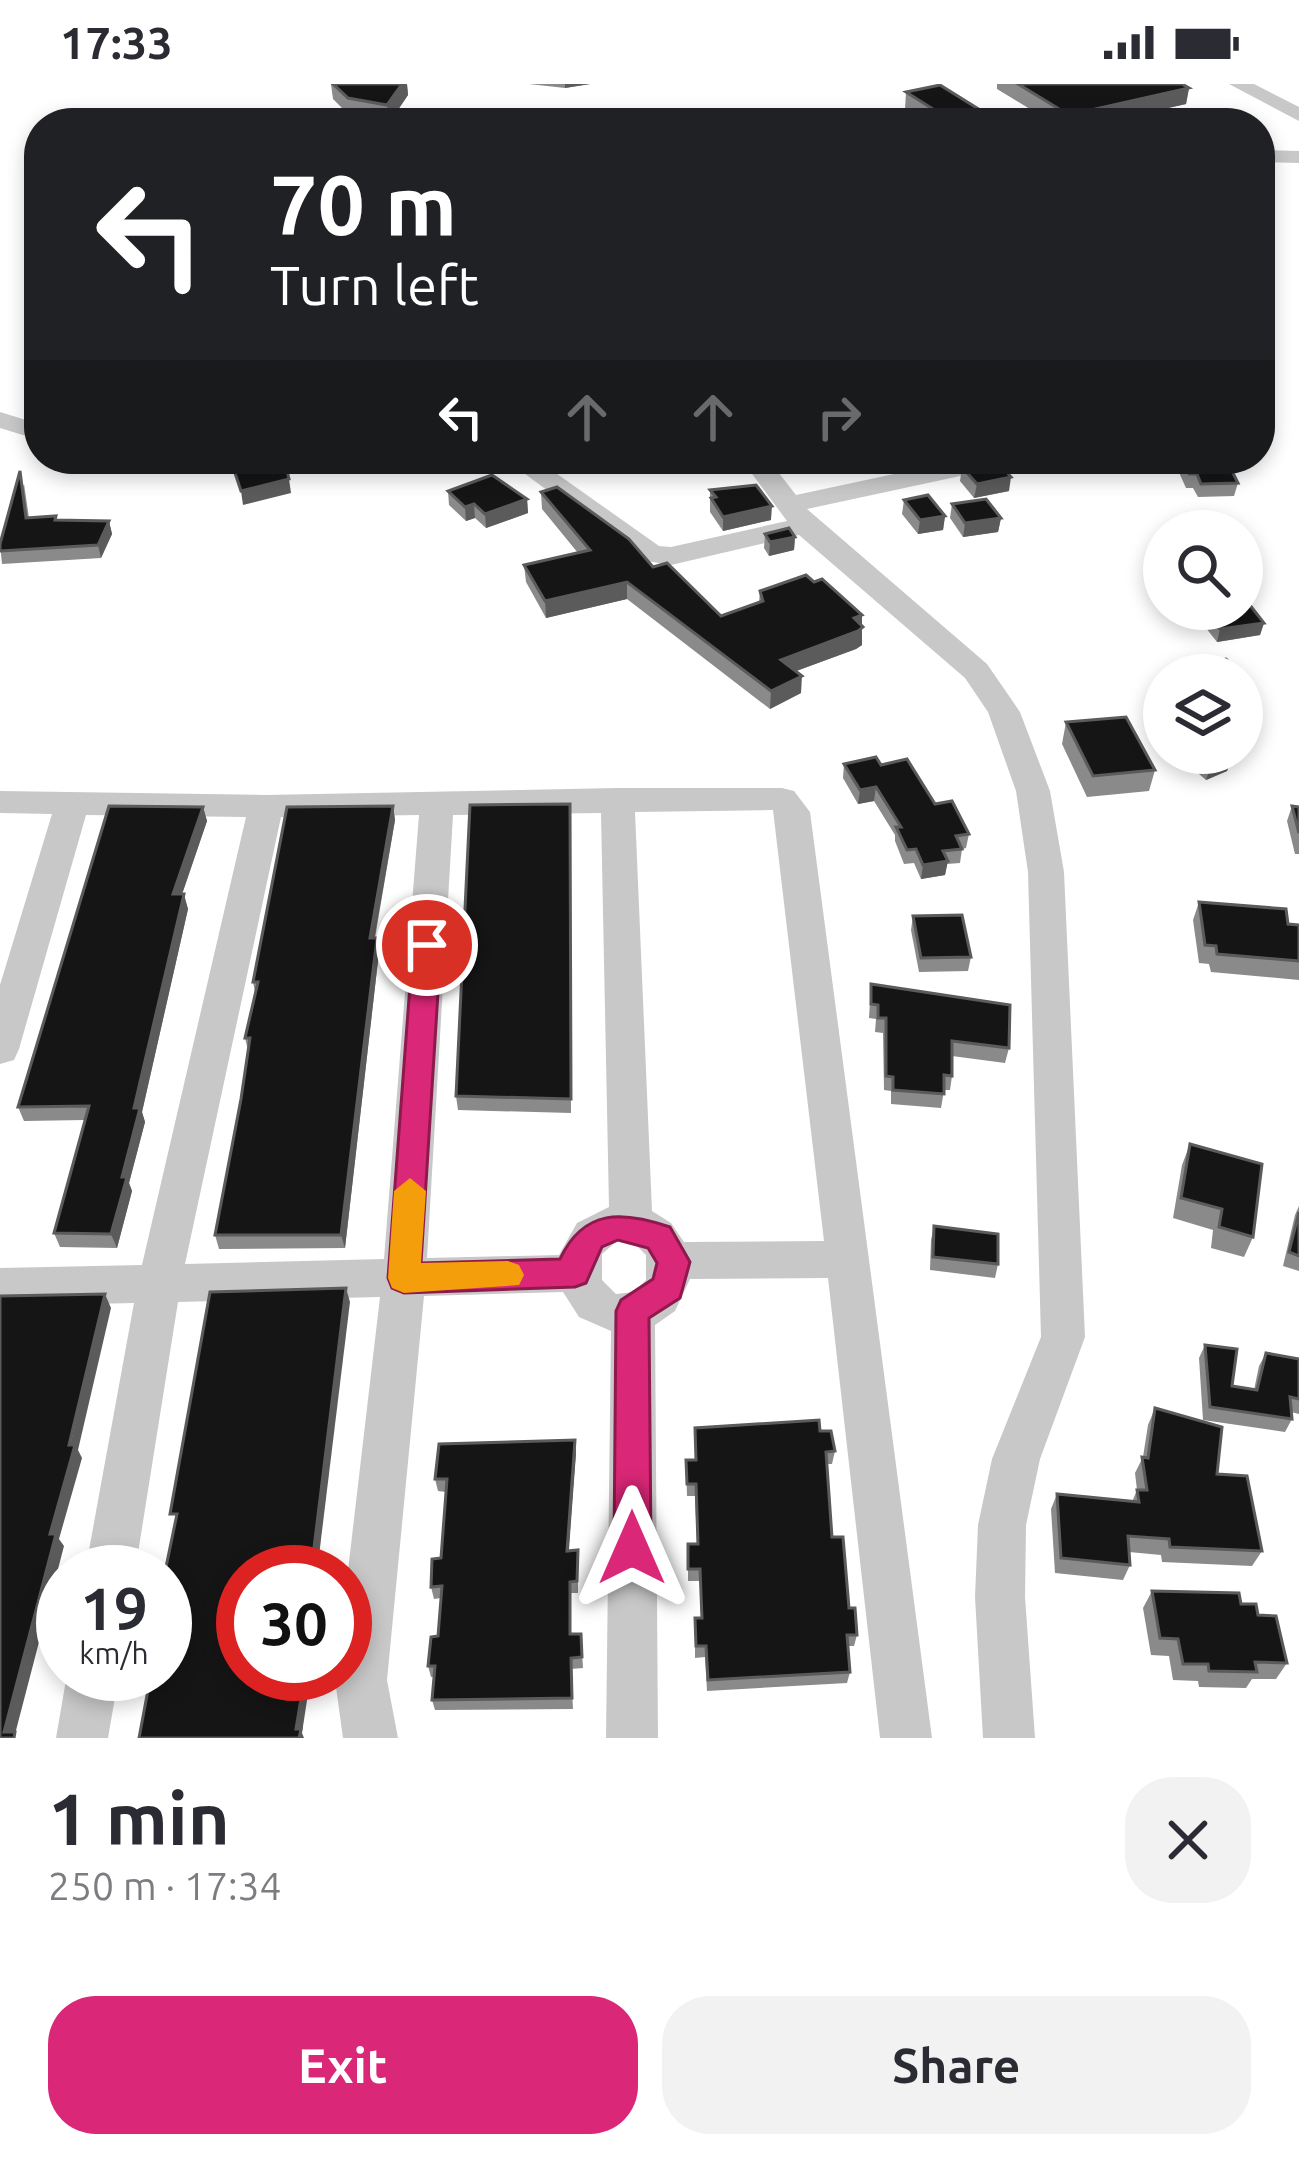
<!DOCTYPE html>
<html lang="en">
<head>
<meta charset="utf-8">
<style>
	body { margin:0; font-family:Ubuntu,sans-serif; background:#f2f2f3; color:#2b2b33; height:100vh; display:flex; flex-direction:column; font-size:45px; white-space:nowrap }
	* { box-sizing:border-box; margin:0 }
	p { font-size:39px; color:#7c7c81 }
	.icon { flex:none; width:66px; height:66px; fill:none; stroke:currentColor; stroke-width:2; stroke-linecap:round; stroke-linejoin:round }
	.map { position:relative; height:1654px; overflow:hidden }
	.side { display:flex; flex-direction:column; background:#fff; flex:1 }
	.side>* { flex:none }
	.banner { position:absolute; left:24px; top:24px; width:1251px; height:366px; border-radius:48px; box-shadow:0 6px 18px #0003; background:#202124; color:#fff; overflow:hidden }
	.fabs { position:absolute; left:1143px; top:426px; display:grid; gap:24px }
	.fabs a { display:grid; place-items:center; width:120px; height:120px; border-radius:50%; background:#fff; box-shadow:0 6px 18px #0003; font-size:60px }
	.speed { position:absolute; left:36px; top:1461px; display:flex; gap:24px; font-size:60px; font-weight:700; text-align:center }
	.speed>* { display:grid; place-content:center; width:156px; height:156px; border-radius:50%; background:#fff; box-shadow:0 6px 18px #0003; line-height:1 }
	.speed small { font-size:30px; font-weight:400 }
	.speed .limit { border:18px solid #d22; background:#fff; color:#111 }
	.pin { position:absolute; display:grid; place-items:center; width:102px; height:102px; color:#fff; margin:-51px; border:6px solid #fff; border-radius:50%; box-shadow:0 3px 12px #0007 }
	.me { position:absolute; width:132px; margin:-66px; rotate:0deg; stroke-linejoin:round; filter:drop-shadow(0 0 9px #0008) }
	.turn { display:flex; align-items:center; gap:42px; height:252px; padding:0 48px; font-size:54px }
	.turn .icon { width:156px; height:156px; stroke-width:2.5 }
	.turn b { display:block; font-size:84px; line-height:102px }
	.lanes { display:flex; align-items:center; height:114px; padding:0 48px; background:#0003; justify-content:center; gap:60px; direction:ltr }
	.lanes .off { opacity:.35 }
	.round { display:grid; place-items:center; flex:none; width:126px; height:126px; border-radius:48px; background:#f2f2f3 }
	.headline { display:flex; align-items:center; justify-content:space-between; height:204px; padding:0 48px }
	h1 { font-size:72px; font-weight:600; line-height:90px }
	.cta { display:flex; gap:24px; margin-top:auto; padding:24px 48px }
	.cta a { flex:1; height:138px; border-radius:48px; background:#db2777; color:#fff; font-size:48px; font-weight:600; line-height:138px; text-align:center }
	.cta a+a { background:#f2f2f3; color:#2b2b33 }
	.status { display:flex; justify-content:space-between; align-items:center; height:84px; padding:0 60px; background:#fff; direction:ltr }
	.status svg { height:33px; fill:currentColor }
	.map>svg:first-child { display:block }
	.lines { fill:none; stroke-linecap:round; stroke-linejoin:round }
	.minor { fill:#c8c8c8; fill-rule:evenodd }
	.wall { fill:#8a8a8a }
	.shaded-wall { fill:#5b5b5b }
	.building { fill:#151515; stroke:#5b5b5b; stroke-width:3 }
	.route { fill:#db2777; stroke:#8e194d; stroke-width:3 }
	.slow { fill:#f59e0b }
</style>
</head>
<body>
<div class="status"><b>17:33</b><svg viewBox="0 0 49 12"><path d="M0 12V9h3v3zM5 12V6h3v6zM10 12V3h3v9zM15 12V0h3v12zM26 1h20v11H26zM47 4h2v5h-2z"/></svg></div>
<div class="map">
<svg width="1299" height="1654" viewBox="0 0 1299 1654">
	<rect width="100%" height="100%" fill="#fff"/>
	<g class="lines">
		<g class="minor">
			<path d="M1229,0H1254L1299,23V37Z"/>
			<path d="M1260,66L1299,67V79L1260,78Z"/>
			<path d="M0,328L39,340V356L0,344Z"/>
			<path d="M505,375H536L659,462L671,463L787,437L741,375H768L796,411L964,375H1015L1002,383L807,425L987,580L1020,628L1050,707L1064,788L1085,1253L1040,1375L1026,1441L1025,1513L1035,1654H983L975,1513L978,1441L992,1375L1041,1253L1028,788L1016,707L988,628L965,594L799,451L671,481L641,476Z"/>
			<path d="M618,704H782L794,707L810,728L932,1654H880L828,1194L690,1195L675,1227L655,1241L658,1654H606L611,1247L579,1233L563,1208L424,1212L387,1596L398,1654H343L335,1596L336,1590H345V1512L380,1213L178,1218L135,1488H85L134,1219L0,1222V1184L142,1181L246,733L86,731L19,965L14,976L0,980V901L52,730L0,729V707L266,711ZM773,726L824,1157L684,1158L671,1139L652,1127L635,728ZM601,729L609,1123L577,1139L559,1171L427,1174L453,731ZM419,731L384,1175L185,1180L281,733ZM617,1157L634,1159L646,1171V1196L634,1208L616,1210L602,1196V1170Z"/>
			<path d="M67,1590H119L108,1654H56Z"/>
		</g>
	</g>
	<g class="wall">
		<path d="M331,0H407L408,11L389,39L350,32L333,15Z"/>
		<path d="M529,0H590L565,4Z"/>
		<path d="M997,0H1182L1189,4L1186,20L1101,39H1053L997,5Z"/>
		<path d="M906,8L1001,39H926L905,25Z"/>
		<path d="M782,375H833V377L794,388Z"/>
		<path d="M1173,375H1226L1238,399L1234,412L1198,413L1193,404H1186Z"/>
		<path d="M962,383L1009,407L974,414L960,397Z"/>
		<path d="M24,400L29,434L56,432L57,436L109,437L112,450L101,474L2,480L0,460Z"/>
		<path d="M710,406L771,436L723,447L710,428Z"/>
		<path d="M448,407L527,415L528,429L486,444L475,434L466,437L449,421Z"/>
		<path d="M541,408L653,483L721,532L759,518L760,507L814,498L862,531V561L856,565L796,587L801,609L770,625L627,515L546,534L526,498L524,481L578,469L542,425Z"/>
		<path d="M904,416L945,432L943,446L918,450L902,430Z"/>
		<path d="M952,420L1001,434L998,448L963,453L950,434Z"/>
		<path d="M765,450L795,453L794,466L769,472L764,464Z"/>
		<path d="M1155,462H1164V490L1152,474Z"/>
		<path d="M1191,525H1242L1264,539L1260,551L1217,558Z"/>
		<path d="M1066,638L1155,686L1149,707L1087,713L1062,660Z"/>
		<path d="M1177,669H1227L1232,673L1227,687L1206,696L1177,671Z"/>
		<path d="M844,680L881,681L935,720L969,750L966,764L962,765L960,779L947,780L945,791L921,795L914,779L904,780L895,757V751L874,717L858,720L843,694Z"/>
		<path d="M570,720L571,1029L458,1026L456,1012Z"/>
		<path d="M393,722L395,736L375,854L379,868L345,1164L219,1165L215,1151L241,1015L248,966L245,954L255,908L253,898Z"/>
		<path d="M1292,722L1299,723V770H1295L1287,737Z"/>
		<path d="M203,723L207,737L182,810L188,825L142,1028L145,1038L129,1099L132,1107L117,1164L60,1163L54,1149L85,1036L24,1037L18,1023Z"/>
		<path d="M1199,818L1299,841V896L1211,888L1209,880L1199,879L1193,836Z"/>
		<path d="M913,832L971,873L968,887L919,888L911,846Z"/>
		<path d="M871,900L1009,964L1005,979L952,972V992L950,1006H944L941,1024L891,1020V1007L884,1006L883,949L875,948L876,935L869,934Z"/>
		<path d="M1190,1060L1253,1153L1244,1173L1211,1164L1213,1146L1173,1134L1182,1081Z"/>
		<path d="M1299,1122V1187L1283,1182L1295,1131Z"/>
		<path d="M934,1142L998,1180L995,1194L930,1186L931,1156Z"/>
		<path d="M1205,1261L1232,1302L1254,1306L1259,1282L1266,1269L1299,1275V1330L1291,1328L1292,1335L1285,1348L1203,1336L1199,1274Z"/>
		<path d="M1155,1324L1217,1390L1262,1467L1252,1482L1162,1478L1161,1471L1129,1468L1130,1481L1123,1496L1055,1489L1051,1425L1057,1410L1132,1418L1137,1406L1135,1389L1143,1373L1148,1341Z"/>
		<path d="M695,1344L820,1347L835,1367L832,1380H827L832,1453L857,1551L854,1562H848L850,1588L847,1599L707,1607L705,1573L695,1574V1534H701L700,1497H688V1460H697L695,1412H687L686,1376H695Z"/>
		<path d="M575,1356L576,1369L568,1467L578,1478V1509H571V1550H581L583,1584L571,1585L573,1625L435,1626L432,1616L434,1593H431L428,1582L438,1552L441,1514L434,1515L431,1503L441,1474L446,1408L438,1407L435,1395Z"/>
		<path d="M1152,1507L1241,1520L1258,1531L1287,1579L1276,1595H1252L1246,1604L1199,1603L1198,1597L1173,1596L1169,1572L1151,1571L1143,1524Z"/>
	</g>
	<g class="shaded-wall">
		<path d="M402,0H407L408,11L389,39L387,21Z"/>
		<path d="M565,0H590L565,4Z"/>
		<path d="M1189,4L1186,20L1101,39H1068L1069,31Z"/>
		<path d="M795,375H833V377L794,388Z"/>
		<path d="M921,375H961L920,380Z"/>
		<path d="M1011,393L1009,407L974,414L977,400Z"/>
		<path d="M289,395L291,409L243,421L241,407Z"/>
		<path d="M527,415L528,429L486,444L485,430Z"/>
		<path d="M474,420L475,434L466,437L465,423Z"/>
		<path d="M772,422L771,436L723,447V433Z"/>
		<path d="M945,432L943,446L918,450L920,436Z"/>
		<path d="M1001,434L998,448L963,453L965,439Z"/>
		<path d="M109,437L112,450L101,474L98,461Z"/>
		<path d="M795,453L794,466L769,472L770,458Z"/>
		<path d="M627,498V515L546,534L545,517Z"/>
		<path d="M862,531V561L856,565L780,593L781,576Z"/>
		<path d="M1264,539L1260,551L1217,558L1220,545Z"/>
		<path d="M802,592L801,609L770,625L771,607Z"/>
		<path d="M1258,644L1253,658L1242,661V648Z"/>
		<path d="M1232,673L1227,687L1206,696L1211,682Z"/>
		<path d="M876,703L874,717L858,720L860,706Z"/>
		<path d="M393,722L395,736L372,868L370,854Z"/>
		<path d="M203,723L207,737L177,825L173,810Z"/>
		<path d="M948,777L945,791L921,795L923,781Z"/>
		<path d="M184,810L188,825L142,1028L145,1038L129,1099L132,1107L117,1164L111,1150L134,1024Z"/>
		<path d="M377,854L379,868L345,1164L341,1151Z"/>
		<path d="M346,1204L350,1218L317,1488H311Z"/>
		<path d="M105,1210L111,1224L78,1366L82,1374L59,1455L64,1462L14,1654L4,1648Z"/>
		<path d="M575,1356L576,1369L568,1479L567,1467Z"/>
		<path d="M305,1590H311L302,1649L304,1654H299L296,1645Z"/>
	</g>
	<g class="building">
		<path d="M333,0H402L387,21L348,14Z"/>
		<path d="M1018,0H1182L1189,4L1069,31Z"/>
		<path d="M940,1L1001,39H955L906,8Z"/>
		<path d="M268,375H284L289,395L241,407L232,380Z"/>
		<path d="M1182,375H1226L1238,399L1201,400L1197,390H1189Z"/>
		<path d="M996,376L1011,393L977,400L962,383Z"/>
		<path d="M20,387L26,434L56,432L55,436L109,437L98,461L0,467V460Z"/>
		<path d="M492,391L527,415L485,430L474,420L465,423L448,407Z"/>
		<path d="M756,401L772,422L723,433L711,414L716,413L710,406Z"/>
		<path d="M557,403L629,455L653,483L667,479L721,532L763,517L760,507L806,491L814,498L822,495L862,531L854,534L863,543L858,547L781,576L802,592L771,607L627,498L545,517L524,481L590,466L541,408Z"/>
		<path d="M928,411L945,432L920,436L904,416Z"/>
		<path d="M986,415L1001,434L965,439L952,420Z"/>
		<path d="M789,444L795,453L770,458L765,450Z"/>
		<path d="M1155,462H1164V473Z"/>
		<path d="M1242,511L1264,539L1220,545L1204,525H1242Z"/>
		<path d="M1226,575L1239,591H1190L1184,582Z"/>
		<path d="M1242,628L1258,644L1242,648Z"/>
		<path d="M1126,633L1155,686L1093,692L1066,638Z"/>
		<path d="M1195,669H1227L1232,673L1211,682Z"/>
		<path d="M876,673L881,681L907,675L935,720L952,717L969,750L956,752L962,765L943,767L948,777L923,781L916,765L907,766L896,743H901L876,703L860,706L844,680Z"/>
		<path d="M570,720L571,1015L456,1012L470,721Z"/>
		<path d="M109,722L203,723L173,810H184L134,1024H140L122,1093H127L111,1150L54,1149L89,1022L18,1023Z"/>
		<path d="M393,722L370,854H377L341,1151H215L241,1015L250,954H245L258,898H253L287,723Z"/>
		<path d="M1292,722L1299,723V749Z"/>
		<path d="M1199,818L1286,825L1288,840L1299,841V877L1217,870L1216,862L1205,861Z"/>
		<path d="M962,831L971,873L921,874L913,832Z"/>
		<path d="M871,900L1010,921L1009,964L952,957V992L944,991V1010L893,1006V993L886,992V934H878V921L871,920Z"/>
		<path d="M1190,1060L1262,1080L1253,1153L1219,1143L1222,1125L1181,1114Z"/>
		<path d="M1299,1128V1172L1289,1168Z"/>
		<path d="M934,1142L998,1150V1180L933,1173Z"/>
		<path d="M346,1204L311,1488H243V1590H305L296,1645H301L299,1654H139L151,1590H165V1488L177,1430H170L210,1208Z"/>
		<path d="M105,1210L69,1361H75L50,1450H56L4,1648H15L14,1654H0V1212Z"/>
		<path d="M1205,1261L1237,1265L1232,1302L1257,1306L1266,1269L1299,1275V1315L1290,1313L1292,1335L1210,1323Z"/>
		<path d="M1155,1324L1222,1343L1217,1390L1247,1392L1262,1467L1170,1463L1169,1455L1128,1452L1130,1481L1061,1474L1057,1410L1139,1418L1137,1406H1147L1142,1373L1148,1374Z"/>
		<path d="M819,1336L820,1347H831L835,1367L826,1368L832,1453H843L849,1524H855L857,1551H847L850,1588L708,1596L706,1562H696L695,1534H702L700,1485H688V1460H698L696,1400H687L686,1376H696L695,1344Z"/>
		<path d="M575,1356L567,1467L578,1466L577,1497L570,1498V1550H581L582,1573L571,1574L572,1614L432,1616L435,1582H428L431,1553L438,1552L442,1502L431,1503L432,1475L441,1474L447,1395H435L439,1360Z"/>
		<path d="M1152,1507L1239,1509L1241,1520H1256L1258,1531L1276,1532L1287,1579L1255,1578L1257,1588L1209,1587L1208,1580H1183L1178,1555L1160,1554Z"/>
	</g>
	<path class="route" d="M427,851L441,861L421,1179L560,1175C584,1124 623,1127 670,1143L690,1178L680,1214L649,1234L651,1464L646,1477L632,1482L619,1477L614,1464L616,1227L621,1216L653,1195L657,1179L648,1164L618,1156L602,1163L586,1199L575,1203L404,1209L392,1204L388,1194L413,861Z"/>
	<path class="slow" d="M410,1094L426,1107L421,1179L508,1177L519,1181L524,1191L519,1201L404,1209L392,1204L388,1194L394,1107Z"/>
</svg>
<div class="fabs">
<a><svg class="icon" aria-label="search" viewBox="0 0 24 24"><circle cx="10" cy="10" r="6"/><path d="M15 15l6 6"/></svg></a>
<a><svg class="icon" aria-label="layers" viewBox="0 0 24 24"><path d="M12 4l9 5-9 5-9-5zM3 14l9 5 9-5"/></svg></a>
</div>
<div class="speed"><div>19<small>km/h</small></div><div class="limit">30</div></div>
<div class="pin" style="left:427px;top:861px;background:#d93025"><svg class="icon" aria-label="arrive" viewBox="0 0 24 24"><path d="M6 21V4h12l-3 4 3 4H6"/></svg></div>
<svg class="me" style="left:632px;top:1464px" viewBox="-20 -20 40 40"><path d="M0-17L14 15 0 8-14 15z" fill="#db2777" stroke="#fff" stroke-width="4"/></svg>
<div class="banner">
<div class="turn"><svg class="icon" aria-label="left" viewBox="0 0 24 24"><path d="M17 20v-9H6M10 6l-5 5 5 5"/></svg><div><b>70 m</b>Turn left</div></div>
<div class="lanes"><svg class="icon" aria-label="left" viewBox="0 0 24 24"><path d="M17 20v-9H6M10 6l-5 5 5 5"/></svg><svg class="icon off" aria-label="ahead" viewBox="0 0 24 24"><path d="M12 20V5M6 11l6-6 6 6"/></svg><svg class="icon off" aria-label="ahead" viewBox="0 0 24 24"><path d="M12 20V5M6 11l6-6 6 6"/></svg><svg class="icon off" aria-label="right" viewBox="0 0 24 24"><path d="M7 20v-9h11M14 6l5 5-5 5"/></svg></div>
</div>
</div>
<section class="side">
<div class="headline"><div><h1>1 min</h1><p>250 m · 17:34</p></div><a class="round"><svg class="icon" aria-label="close" viewBox="0 0 24 24"><path d="M6 6l12 12M18 6L6 18"/></svg></a></div>
<div class="cta"><a>Exit</a><a>Share</a></div>
</section>
</body>
</html>
